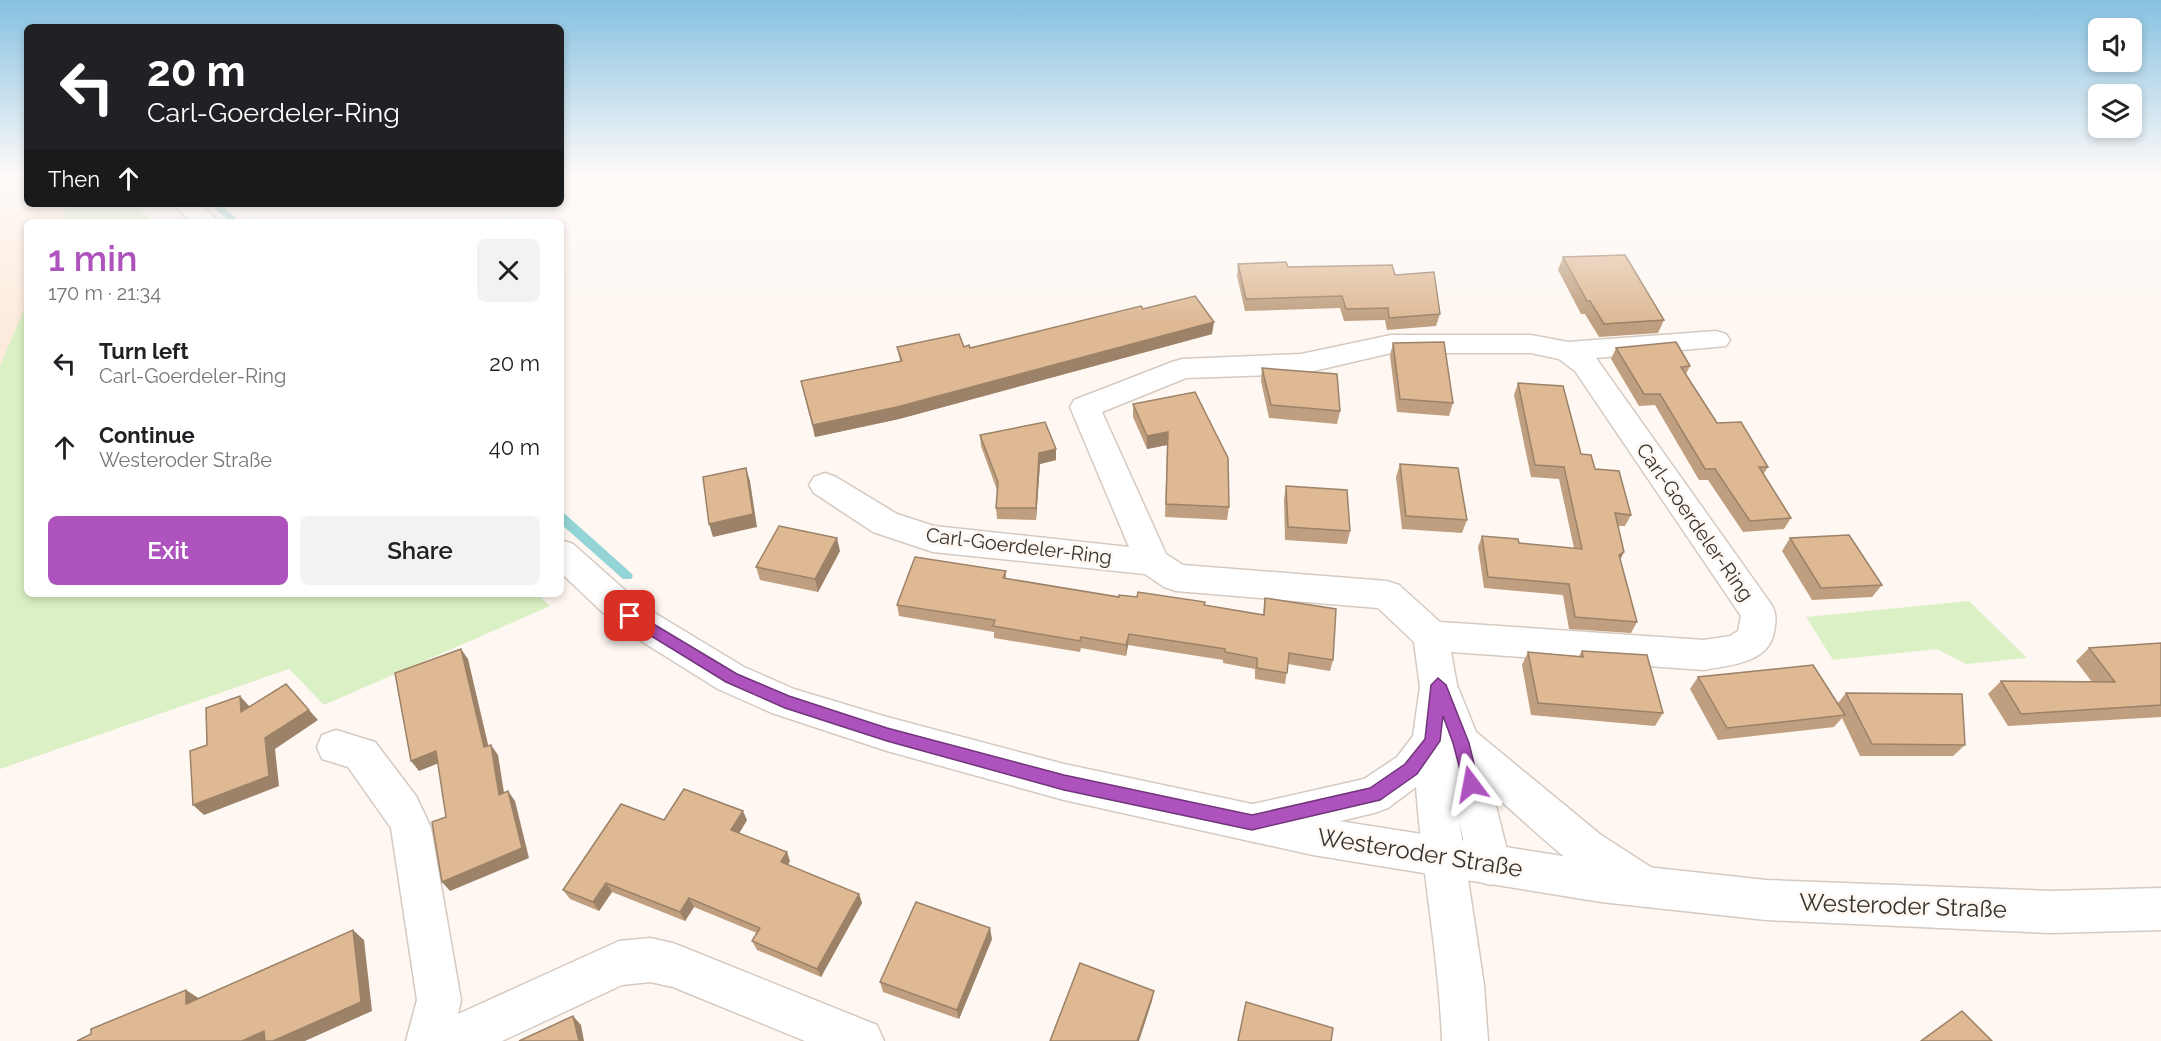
<!DOCTYPE html>
<html lang="en">
<head>
<meta charset="utf-8">
<style>
	body { margin:0; font-family:Raleway,sans-serif; background:#f2f2f2; color:#202124; height:100vh; display:flex; flex-direction:column; font-size:22px; white-space:nowrap }
	* { box-sizing:border-box; margin:0 }
	p { font-size:20px; color:#757577 }
	.icon { flex:none; width:33px; height:33px; fill:none; stroke:currentColor; stroke-width:2; stroke-linecap:round; stroke-linejoin:round }
	.map { position:relative; flex:1; overflow:hidden }
	.drawer { position:absolute; left:24px; top:219px; width:540px; height:378px; display:flex; flex-direction:column; background:#fff; border-radius:9px; box-shadow:0 3px 9px #0003 }
	.drawer>* { flex:none }
	.banner { position:absolute; left:24px; top:24px; width:540px; height:183px; border-radius:9px; box-shadow:0 3px 9px #0003; background:#202124; color:#fff; overflow:hidden }
	.controls { position:absolute; left:2088px; top:18px; display:grid; gap:12px }
	.controls a { display:grid; place-items:center; width:54px; height:54px; border-radius:9px; background:#fff; box-shadow:0 3px 9px #0003; font-size:30px }
	.pin { position:absolute; display:grid; place-items:center; width:51px; height:51px; color:#fff; margin:-26px; border-radius:12px; box-shadow:0 3px 9px #0006 }
	.me { position:absolute; width:66px; margin:-33px; rotate:347deg; stroke-linejoin:round; filter:drop-shadow(0 0 4px #0008) }
	.turn { display:flex; align-items:center; gap:21px; height:126px; padding:0 24px; font-size:27px }
	.turn .icon { width:78px; height:78px; stroke-width:2.5 }
	.turn b { display:block; font-size:42px; line-height:51px }
	.then { display:flex; align-items:center; height:57px; padding:0 24px; background:#0003; gap:12px; font-size:22px }
	.round { display:grid; place-items:center; flex:none; width:63px; height:63px; border-radius:9px; background:#f2f2f2 }
	.headline { display:flex; align-items:center; justify-content:space-between; height:102px; padding:0 24px }
	h1 { font-size:36px; font-weight:600; line-height:45px; color:#ae52bd }
	.primary-button { display:flex; gap:12px; margin-top:auto; padding:12px 24px }
	.primary-button a { flex:1; height:69px; border-radius:9px; background:#ae52bd; color:#fff; font-size:24px; font-weight:600; line-height:69px; text-align:center }
	.primary-button a+a { background:#f2f2f2; color:#202124 }
	ul { padding:0; list-style:none }
	li { display:flex; align-items:center; gap:18px; height:84px; padding:0 24px }
	li div { flex:1 }
	li b { display:block; font-size:22px }
	li em { font-style:normal }
	.map>svg:first-child { display:block }
	.built { fill:#fcebdc }
	.green { fill:#dcf0c5 }
	.lines { fill:none; stroke-linecap:round; stroke-linejoin:round }
	.stream { fill:#93d4d6; fill-rule:evenodd }
	.street-casing { stroke:#d5cac1; stroke-width:3 }
	.secondary-casing { stroke:#d5cac1; stroke-width:3 }
	.street { fill:#fff; fill-rule:evenodd }
	.secondary { fill:#fff; fill-rule:evenodd }
	.wall { fill:#bf9f7f }
	.shaded-wall { fill:#9b8268 }
	.building { fill:#deb994; stroke:#9b8268; stroke-width:1.5 }
	.route { fill:#ae52bd; stroke:#71357b; stroke-width:1.5 }
	.labels { text-anchor:middle; stroke-width:5; stroke-linejoin:round; paint-order:stroke }
	.street-label { font-size:20px; fill:#36322e; stroke:#fef7f2 }
	.near-street-label { font-size:24px; fill:#36322e; stroke:#fef7f2 }
</style>
</head>
<body>
<div class="map">
<svg width="2161" height="1041" viewBox="0 0 2161 1041">
	<rect width="100%" height="100%" fill="#fef7f2"/>
	<path class="built" d="M0,176H27V204H68L61,222H27V302L0,366Z"/>
	<g class="green">
		<path d="M68,204H135L153,222H61Z"/>
		<path d="M27,302V594H537L550,606L324,705L289,669L0,769V366Z"/>
		<path d="M1969,601L2027,658L1966,664L1937,649L1833,660L1806,617Z"/>
	</g>
	<g class="lines">
		<g class="stream">
			<path d="M210,204H220L240,222H230Z"/>
			<path d="M561,513L565,514L631,573L633,576L631,579H623L561,524Z"/>
		</g>
		<defs>
			<g id="street">
				<path d="M1716,331L1726,334L1730,340L1726,346L1596,358L1771,604C1777,614 1776,620 1774,632C1769,663 1730,665 1704,670L1451,652L1457,685L1476,732L1601,835L1660,873L1666,887L1660,901L1645,907C1587,884 1539,834 1493,794L1511,866L1505,880L1490,885L1475,880L1469,866L1459,820L1484,985L1488,1041H1442C1439,956 1422,872 1416,787L1388,808L1374,813L1253,842L1239,836L1233,823L1239,810L1253,804L1364,779L1397,757L1413,736L1420,687L1414,642L1378,608L1176,591L1164,587L1145,574L933,552L873,532L814,493L809,485L814,477L825,473L836,477L897,514L934,526L1129,547L1070,407L1074,400L1172,362L1182,359L1301,354L1391,335H1531L1568,342ZM1391,353H1531L1559,359L1575,371L1741,616L1738,631L1730,636L1704,640L1440,622L1399,585L1387,581L1183,565L1166,554L1102,412L1186,378L1301,374Z"/>
				<path d="M336,730L375,742L416,796L425,815L431,828L461,1000L458,1014L619,941L650,938L673,943L877,1025L884,1041H805L673,987L650,982L622,985L502,1041H406L417,1000L391,828L348,767L322,759L317,747L322,735Z"/>
			</g>
			<g id="secondary">
				<path d="M173,204H201L219,222H191Z"/>
				<path d="M561,540L573,544L643,606L744,667L794,689L887,717L1064,764L1313,817L1601,862L1766,880L2051,891L2161,888V930L2051,933L1766,920L1601,902L1313,855L1064,800L887,751L772,713L718,689L617,626L561,573Z"/>
			</g>
		</defs>
		<use href="#street" class="street-casing"/>
		<use href="#secondary" class="secondary-casing"/>
		<use href="#street" class="street"/>
		<use href="#secondary" class="secondary"/>
	</g>
	<g class="wall">
		<path d="M1563,257L1664,320L1658,333L1599,337L1585,314H1581L1558,270Z"/>
		<path d="M1238,264L1395,275L1440,314L1436,326L1387,330L1385,320L1344,321L1340,308L1245,311L1237,276Z"/>
		<path d="M1143,309L1212,334L899,419L815,437L804,394L900,361L897,347H964L970,348Z"/>
		<path d="M1393,343L1453,403L1449,416L1397,412L1390,356Z"/>
		<path d="M1616,348L1690,366L1686,374L1717,423L1768,467L1763,475L1791,518L1784,529L1743,532L1708,480H1699L1655,405L1639,406L1611,359Z"/>
		<path d="M1262,368L1340,411L1337,424L1269,418L1261,381Z"/>
		<path d="M1518,383L1595,469L1631,515L1625,526H1618L1620,560L1637,622L1631,633L1569,629L1563,595L1484,588L1478,547L1482,536L1519,543L1574,548L1559,479L1531,477L1514,395Z"/>
		<path d="M1133,404L1229,507L1227,520L1165,517L1167,445L1147,449L1133,417Z"/>
		<path d="M980,435L1056,460L1040,464L1036,520L997,519L996,508L997,490L981,446Z"/>
		<path d="M1400,464L1467,520L1462,533L1402,529L1396,477Z"/>
		<path d="M1286,486L1350,531L1347,544L1285,540L1284,499Z"/>
		<path d="M1790,538L1882,585L1872,597L1812,600L1782,551Z"/>
		<path d="M840,551L818,592L760,580L756,567Z"/>
		<path d="M1006,571V579L1119,597L1204,605L1263,615L1265,598L1333,660L1330,671L1288,664L1285,684L1255,679V669L1223,663V660L1128,645L1126,656L1081,648L1080,652L994,638V632L899,616L897,605Z"/>
		<path d="M2161,643V717L2008,726L1988,694L2001,681L2092,682L2076,661L2089,648Z"/>
		<path d="M1582,651L1663,713L1655,726L1531,715L1522,665L1528,652L1579,656Z"/>
		<path d="M1698,677L1838,703L1846,693L1965,745L1953,756H1860L1842,718L1834,727L1718,740L1690,689Z"/>
		<path d="M664,820H747L739,833L790,861L788,865L859,894L862,903L821,977L757,950L752,941L757,933L694,907L685,921L612,892L599,911L570,899L563,890Z"/>
		<path d="M992,939L959,1019L883,992L880,982Z"/>
	</g>
	<g class="shaded-wall">
		<path d="M1214,322L1212,334L899,419L815,437L813,425Z"/>
		<path d="M1168,432L1167,445L1147,449V436Z"/>
		<path d="M1056,449V460L1040,464L1036,520V508L1039,453Z"/>
		<path d="M746,468L750,481L757,527L713,537L709,524Z"/>
		<path d="M837,538L840,551L818,592L815,579Z"/>
		<path d="M1624,552L1618,564L1619,555Z"/>
		<path d="M1129,634L1128,645L1126,656V645Z"/>
		<path d="M461,649L468,659L491,757L484,747Z"/>
		<path d="M240,696L250,707L241,712Z"/>
		<path d="M309,710L318,720L275,749L279,786L204,815L193,805L265,738Z"/>
		<path d="M491,745L498,755L506,805L499,795Z"/>
		<path d="M436,751L444,761L419,771L411,761Z"/>
		<path d="M508,791L515,801L529,858L450,891L442,882Z"/>
		<path d="M743,811L747,820L735,840L731,830Z"/>
		<path d="M787,852L790,861L784,871L781,862Z"/>
		<path d="M606,883L612,892L599,911L593,902Z"/>
		<path d="M859,894L862,903L821,977L817,969Z"/>
		<path d="M689,898L694,907L685,921L680,912Z"/>
		<path d="M990,928L992,939L959,1019L957,1010Z"/>
		<path d="M353,930L364,940L372,1011L305,1041H242Z"/>
		<path d="M186,990L200,999L186,1004Z"/>
		<path d="M1154,991L1152,1001L1139,1041H1137Z"/>
		<path d="M573,1016L581,1025L584,1041H579Z"/>
	</g>
	<g class="building">
		<path d="M1625,255L1664,320L1604,324L1590,301H1587L1563,257Z"/>
		<path d="M1286,262L1288,267L1392,265L1395,275L1434,272L1440,314L1389,318L1388,308L1346,309L1342,296L1246,299L1238,264Z"/>
		<path d="M1195,296L1214,322L897,407L813,425L801,381L902,361L897,347L959,334L964,347L969,345L970,348L1141,306L1143,309Z"/>
		<path d="M1444,342L1453,403L1400,399L1393,343Z"/>
		<path d="M1676,342L1690,366L1681,367L1717,423L1741,422L1768,467H1759L1791,518L1750,521L1715,469H1705L1660,394H1644L1616,348Z"/>
		<path d="M1262,368L1337,374L1340,411L1271,405Z"/>
		<path d="M1518,383L1563,386L1581,454L1591,455L1595,469L1619,471L1631,515L1615,513L1624,552L1619,555L1637,622L1575,617L1569,584L1488,577L1482,536L1518,539L1519,543L1582,549L1564,467L1535,465Z"/>
		<path d="M1195,392L1228,458L1229,507L1166,504L1168,432L1147,436L1133,404Z"/>
		<path d="M1045,422L1056,449L1039,453L1036,508H996L998,482L980,435Z"/>
		<path d="M1400,464L1458,468L1467,520L1406,516Z"/>
		<path d="M746,468L753,514L709,524L703,477Z"/>
		<path d="M1286,486L1347,490L1350,531L1288,527Z"/>
		<path d="M779,526L837,538L815,579L756,567Z"/>
		<path d="M1849,535L1882,585L1821,588L1790,538Z"/>
		<path d="M915,557L1006,571L1003,578L1119,597V595L1137,597L1138,592L1205,602L1204,605L1264,615L1265,598L1336,609L1333,660L1289,653L1287,673L1257,668V658L1225,652V649L1129,634L1126,645L1081,637L1080,641L993,626L995,620L897,605Z"/>
		<path d="M2161,643V705L2021,714L2001,681L2115,682L2089,648Z"/>
		<path d="M461,649L484,747L491,745L499,795L508,791L522,848L442,882L432,822L446,817L436,751L411,761L395,673Z"/>
		<path d="M1582,651L1647,655L1663,713L1538,703L1528,652L1583,657Z"/>
		<path d="M1813,665L1845,715L1727,728L1698,677Z"/>
		<path d="M286,684L309,710L265,738L269,776L193,805L190,751L207,745L206,708L240,696L241,712Z"/>
		<path d="M1846,693L1962,694L1965,745L1872,744Z"/>
		<path d="M684,789L743,811L731,830L787,852L781,862L859,894L817,969L752,941L760,928L689,898L680,912L606,883L593,902L563,890L621,804L664,820Z"/>
		<path d="M916,902L990,928L957,1010L880,982Z"/>
		<path d="M353,930L361,1002L273,1041H265L264,1031L242,1041H77L91,1034V1029L186,990V1004Z"/>
		<path d="M1080,963L1154,991L1137,1041H1050Z"/>
		<path d="M1246,1002L1333,1028L1331,1041H1238Z"/>
		<path d="M1962,1011L1992,1041H1921Z"/>
		<path d="M573,1016L579,1041H519Z"/>
	</g>
	<linearGradient id="sky" x2="0" y2="1"><stop stop-color="#86c1e1"/><stop offset="0.55" stop-color="#fffbf9"/><stop offset="1" stop-color="#fffbf9" stop-opacity="0"/></linearGradient>
	<rect width="2161" height="322" fill="url(#sky)"/>
	<path class="route" d="M630,610L737,674L789,696L887,728L1064,775L1252,815L1370,788L1405,764L1425,739L1431,685L1438,678L1446,685L1469,743L1479,784L1477,789L1471,791L1465,789L1453,743L1443,716L1440,741L1417,774L1380,800L1252,830L1064,790L887,741L785,708L726,682L625,620L622,616Z"/>
	<g class="labels">
		<g class="street-label">
			<text transform="translate(1695 522) rotate(55)" y="7">Carl-Goerdeler-Ring</text>
			<text transform="translate(1019 546) rotate(7)" y="7">Carl-Goerdeler-Ring</text>
		</g>
		<g class="near-street-label">
			<text transform="translate(1420 853) rotate(9)" y="8">Westeroder Straße</text>
			<text transform="translate(1903 906) rotate(2)" y="8">Westeroder Straße</text>
		</g>
	</g>
</svg>
<div class="controls">
<a><svg class="icon" aria-label="sound" viewBox="0 0 24 24"><path d="M4 9h4l5-4v14l-5-4H4zM17 9q2 3 0 6"/></svg></a>
<a><svg class="icon" aria-label="layers" viewBox="0 0 24 24"><path d="M12 4l9 5-9 5-9-5zM3 14l9 5 9-5"/></svg></a>
</div>
<div class="pin" style="left:630px;top:616px;background:#d93025"><svg class="icon" aria-label="arrive" viewBox="0 0 24 24"><path d="M6 21V4h12l-3 4 3 4H6"/></svg></div>
<svg class="me" style="left:1471px;top:784px" viewBox="-20 -20 40 40"><path d="M0-17L14 15 0 8-14 15z" fill="#ae52bd" stroke="#fff" stroke-width="4"/></svg>
<div class="banner">
<div class="turn"><svg class="icon" aria-label="left" viewBox="0 0 24 24"><path d="M17 20v-9H6M10 6l-5 5 5 5"/></svg><div><b>20 m</b>Carl-Goerdeler-Ring</div></div>
<div class="then">Then<svg class="icon" aria-label="ahead" viewBox="0 0 24 24"><path d="M12 20V5M6 11l6-6 6 6"/></svg></div>
</div>
<section class="drawer">
<div class="headline"><div><h1>1 min</h1><p>170 m · 21:34</p></div><a class="round"><svg class="icon" aria-label="close" viewBox="0 0 24 24"><path d="M6 6l12 12M18 6L6 18"/></svg></a></div>
<ul>
<li><svg class="icon" aria-label="left" viewBox="0 0 24 24"><path d="M17 20v-9H6M10 6l-5 5 5 5"/></svg><div><b>Turn left</b><p>Carl-Goerdeler-Ring</p></div><em>20 m</em></li>
<li><svg class="icon" aria-label="ahead" viewBox="0 0 24 24"><path d="M12 20V5M6 11l6-6 6 6"/></svg><div><b>Continue</b><p>Westeroder Straße</p></div><em>40 m</em></li>
</ul>
<div class="primary-button"><a>Exit</a><a>Share</a></div>
</section>
</div>
</body>
</html>
